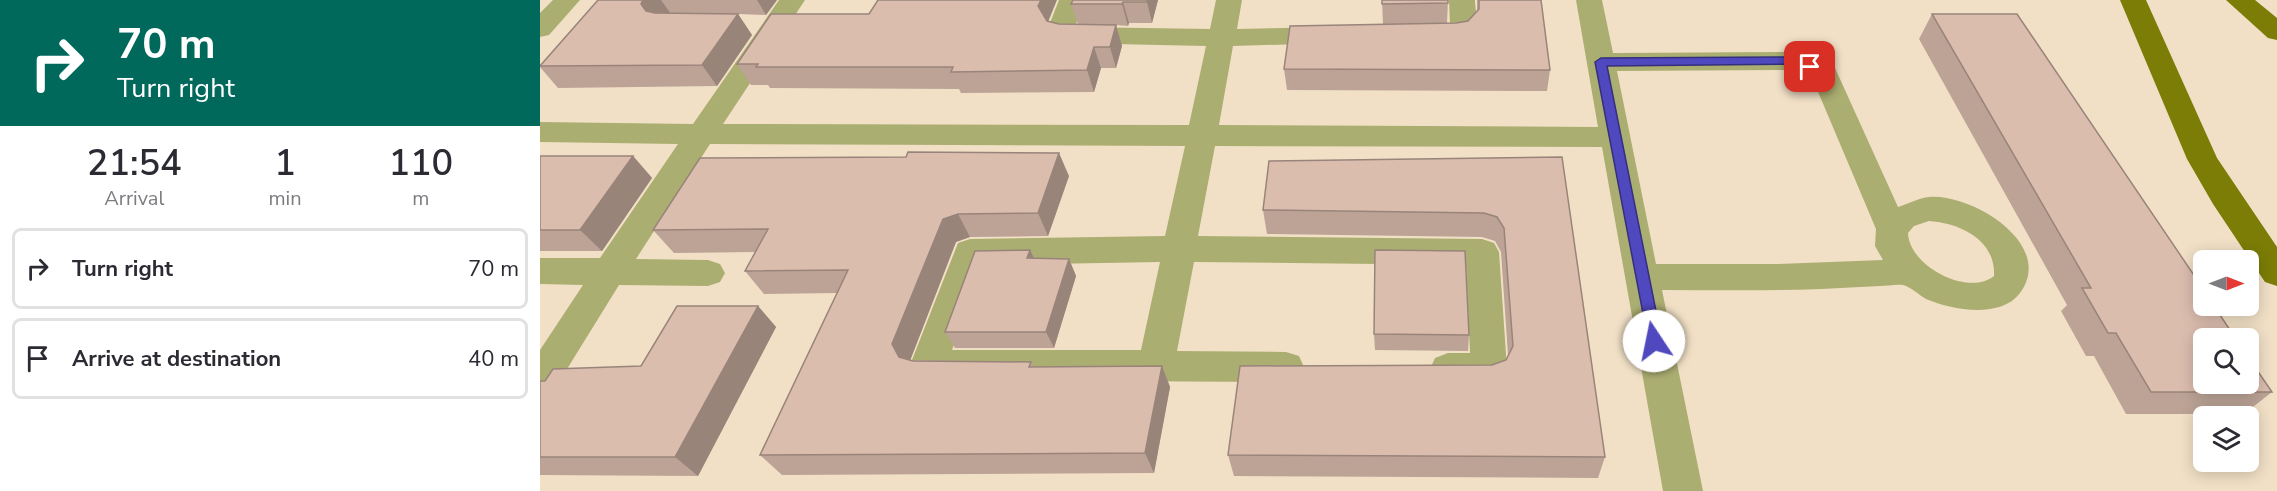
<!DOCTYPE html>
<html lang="en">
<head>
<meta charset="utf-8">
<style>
	body { margin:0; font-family:"Nunito Sans",sans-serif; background:#f7f7f7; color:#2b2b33; height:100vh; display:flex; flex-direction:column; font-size:22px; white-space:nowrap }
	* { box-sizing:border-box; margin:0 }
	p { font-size:20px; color:#7c7c81 }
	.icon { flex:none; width:33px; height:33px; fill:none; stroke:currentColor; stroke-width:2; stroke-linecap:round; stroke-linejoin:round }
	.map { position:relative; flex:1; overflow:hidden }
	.drawer { display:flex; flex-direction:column; background:#fff; width:540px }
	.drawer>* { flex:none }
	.top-card { background:#00695c; color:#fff; overflow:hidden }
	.needle { width:39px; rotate:90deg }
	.fabs { position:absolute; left:1653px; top:250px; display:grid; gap:12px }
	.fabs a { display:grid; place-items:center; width:66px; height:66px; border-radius:9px; background:#fff; box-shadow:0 3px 15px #0003; font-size:30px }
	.pin { position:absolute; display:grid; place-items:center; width:51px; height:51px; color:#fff; margin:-26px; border-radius:12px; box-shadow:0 3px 9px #0006 }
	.me { position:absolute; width:66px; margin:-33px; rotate:349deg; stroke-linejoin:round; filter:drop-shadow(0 0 4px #0008) }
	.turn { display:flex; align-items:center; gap:21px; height:126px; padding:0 18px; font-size:27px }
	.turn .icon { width:78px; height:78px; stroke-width:2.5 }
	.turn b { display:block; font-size:42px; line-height:51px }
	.eta { display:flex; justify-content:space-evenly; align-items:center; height:102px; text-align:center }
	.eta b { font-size:36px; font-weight:600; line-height:42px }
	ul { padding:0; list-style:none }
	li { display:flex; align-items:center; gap:18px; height:81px; margin:0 12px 9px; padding:0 6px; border:3px solid #e1e1e2; border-radius:9px }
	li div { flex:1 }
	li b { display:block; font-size:22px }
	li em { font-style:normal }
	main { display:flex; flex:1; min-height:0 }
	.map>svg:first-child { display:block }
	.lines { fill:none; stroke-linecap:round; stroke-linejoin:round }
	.minor { fill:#abae71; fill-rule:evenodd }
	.major { fill:#7c7d06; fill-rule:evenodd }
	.wall { fill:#bca396 }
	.shaded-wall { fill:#99847a }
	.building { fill:#dbbdae; stroke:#99847a; stroke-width:1.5 }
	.route { fill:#5048bf; stroke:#342f7c; stroke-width:1.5 }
</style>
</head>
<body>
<main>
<section class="drawer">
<div class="top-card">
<div class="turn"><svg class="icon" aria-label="right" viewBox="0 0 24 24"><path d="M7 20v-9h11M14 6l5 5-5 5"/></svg><div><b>70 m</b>Turn right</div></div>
</div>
<div class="eta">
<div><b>21:54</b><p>Arrival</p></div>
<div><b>1</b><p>min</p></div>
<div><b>110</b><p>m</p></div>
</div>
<ul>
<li><svg class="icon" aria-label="right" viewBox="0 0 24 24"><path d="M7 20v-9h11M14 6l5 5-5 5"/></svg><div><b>Turn right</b></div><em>70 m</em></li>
<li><svg class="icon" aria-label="arrive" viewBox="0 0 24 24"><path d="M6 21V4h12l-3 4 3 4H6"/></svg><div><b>Arrive at destination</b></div><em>40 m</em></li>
</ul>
</section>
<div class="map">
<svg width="1737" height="491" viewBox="0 0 1737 491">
	<rect width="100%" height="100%" fill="#f1e0c6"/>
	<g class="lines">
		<g class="minor">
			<path d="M13,0H40L9,35L0,37V13Z"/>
			<path d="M239,0H265L183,124L649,125L666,46L526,43L516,41L508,28L519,0H545L535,27L670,29L676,0H702L697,29L794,27L804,29L807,35L804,41L794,43L693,46L679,125L1058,127L1036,0H1062L1073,53L1255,52L1295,68L1358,207C1368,204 1379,198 1389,197C1431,193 1516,244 1480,293C1461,319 1411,310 1386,299C1379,295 1371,287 1363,285C1356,284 1347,286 1340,286C1320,287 1301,288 1281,289C1228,291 1175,290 1122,290L1163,491H1123L1062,147L675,146L658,236L942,239L954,243L959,252L967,369L962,380C941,387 916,387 895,380L890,369L895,358L908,353H930L926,265L654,262L637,351L746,352L759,356L764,367L759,378L746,382L388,380L375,376L370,365L418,243L430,239L625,236L645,146L170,144L96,259L168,260L180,264L185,273L180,282L168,286L79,285L19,382L6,387L0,384V350L43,285L0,284V258H60L138,144L0,142V122L153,124ZM1251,70L1273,80L1336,229L1335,246L1343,260L1237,264H1116L1077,71ZM1389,221C1420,223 1456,240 1454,276C1428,297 1369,266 1368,233L1374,226ZM620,262L601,350H412L442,265Z"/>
			<path d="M909,0H935C935,8 938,21 936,28C930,49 890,44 875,40L872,34L875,28L910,25Z"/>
		</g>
		<g class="major">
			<path d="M1580,0H1606L1677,158L1737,247V286L1725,282L1673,204L1647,159Z"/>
			<path d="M1686,0H1715L1737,18V40L1728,38Z"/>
		</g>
	</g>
	<g class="wall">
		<path d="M58,0H237L226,15L198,14L212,35L177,86L18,88L0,67V66Z"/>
		<path d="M618,0L612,23H589L588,26L576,25L582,46L576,68H561L554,92L421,93L419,89L230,88L228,85H211L197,64L508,21L519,24H538L531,4Z"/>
		<path d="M842,0H908L907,24L916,23L928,21L937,10V0H1001L1010,70L1007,91L747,90L744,69L843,25Z"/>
		<path d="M1392,14L1732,392L1704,414H1586L1554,356H1546L1521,311L1527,305L1379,39Z"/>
		<path d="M0,156H93L112,178L62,251H0Z"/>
		<path d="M1022,157L1065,457L1058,478L694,476L688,455L952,365L966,360L968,355L961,252L955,241L942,237L727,234L723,210Z"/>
		<path d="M529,176L508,236L430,237L416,242L370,360L491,362L494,367L622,366L630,387L614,473L242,475L220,455L297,293L224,294L205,271L216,252L134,253L113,230Z"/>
		<path d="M490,250L494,258L529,259L536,276L514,348H415L405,332Z"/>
		<path d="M218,306L236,327L158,476L0,475V381H5L101,366Z"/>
		<path d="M834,334L929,335L928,351L835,350Z"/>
	</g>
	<g class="shaded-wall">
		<path d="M103,0H121L131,14L116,25L101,4Z"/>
		<path d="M217,0H237L226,15Z"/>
		<path d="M501,0H517L506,27L498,6Z"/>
		<path d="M607,0H618L612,23L607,2Z"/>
		<path d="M583,2L589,23L588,26L582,4Z"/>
		<path d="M198,14L212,35L177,86L162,65Z"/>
		<path d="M576,25L582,46L576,68L570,47Z"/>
		<path d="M554,47L561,68L554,92L547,70Z"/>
		<path d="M519,153L529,176L508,236L498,213Z"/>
		<path d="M93,156L112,178L62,251L40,230Z"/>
		<path d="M418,214L430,237L416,242L368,366L359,357L352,344L403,219Z"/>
		<path d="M490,250L498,266L487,258Z"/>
		<path d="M529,259L536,276L514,348L506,332Z"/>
		<path d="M218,306L236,327L158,476L135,457Z"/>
		<path d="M622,366L630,387L614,473L605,453Z"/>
	</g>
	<g class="building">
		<path d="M58,0H103L101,4L106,11L115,13L198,14L162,65L0,66Z"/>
		<path d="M338,0H501L498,6L507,21L519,24L576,25L570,47H554L547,70L411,72L413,67H216L218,64H197L231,14H329Z"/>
		<path d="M533,0H607V2H583L582,4H531Z"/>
		<path d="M842,0H908V3L842,4Z"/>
		<path d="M939,0H1001L1010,70L744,69L750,26L916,23L928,21L939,9Z"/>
		<path d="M1392,14H1477L1664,290V306H1674L1696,339H1664V384H1708V357L1732,392H1611L1576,333H1568L1542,288H1551Z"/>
		<path d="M368,152L519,153L498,213L418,214L403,219L352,344L359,357L373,361L491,362L489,367L622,366L605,453L220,455L308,270L205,271L228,229L113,230L160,158L366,157Z"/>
		<path d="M0,156H93L40,230H0Z"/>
		<path d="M1022,157L1065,457L688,455L700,366L952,365L966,360L973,346L964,228L957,217L944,213L723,210L729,161Z"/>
		<path d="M490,250L487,258L529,259L506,332H405L435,251Z"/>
		<path d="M835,250L925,251L929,335L834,334Z"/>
		<path d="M137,306H218L135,457H0V381H5L13,369L101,366Z"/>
	</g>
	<path class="route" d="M1255,57L1276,67L1270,71L1253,64L1067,66L1122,341L1119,345H1109L1055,62L1061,58Z"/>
</svg>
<div class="fabs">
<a><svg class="needle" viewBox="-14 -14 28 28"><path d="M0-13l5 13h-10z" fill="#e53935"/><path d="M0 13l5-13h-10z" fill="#7c7c81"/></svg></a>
<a><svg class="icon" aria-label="search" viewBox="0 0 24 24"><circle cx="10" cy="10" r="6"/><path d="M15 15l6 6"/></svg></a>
<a><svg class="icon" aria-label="layers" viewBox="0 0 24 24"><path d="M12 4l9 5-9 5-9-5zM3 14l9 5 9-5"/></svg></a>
</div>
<div class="pin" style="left:1270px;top:67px;background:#d93025"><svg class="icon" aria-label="arrive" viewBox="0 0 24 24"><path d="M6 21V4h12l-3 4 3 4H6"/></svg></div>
<svg class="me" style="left:1114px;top:341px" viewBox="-20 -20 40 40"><circle r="19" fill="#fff"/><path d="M0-13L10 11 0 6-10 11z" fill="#5048bf"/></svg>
</div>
</main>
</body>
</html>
